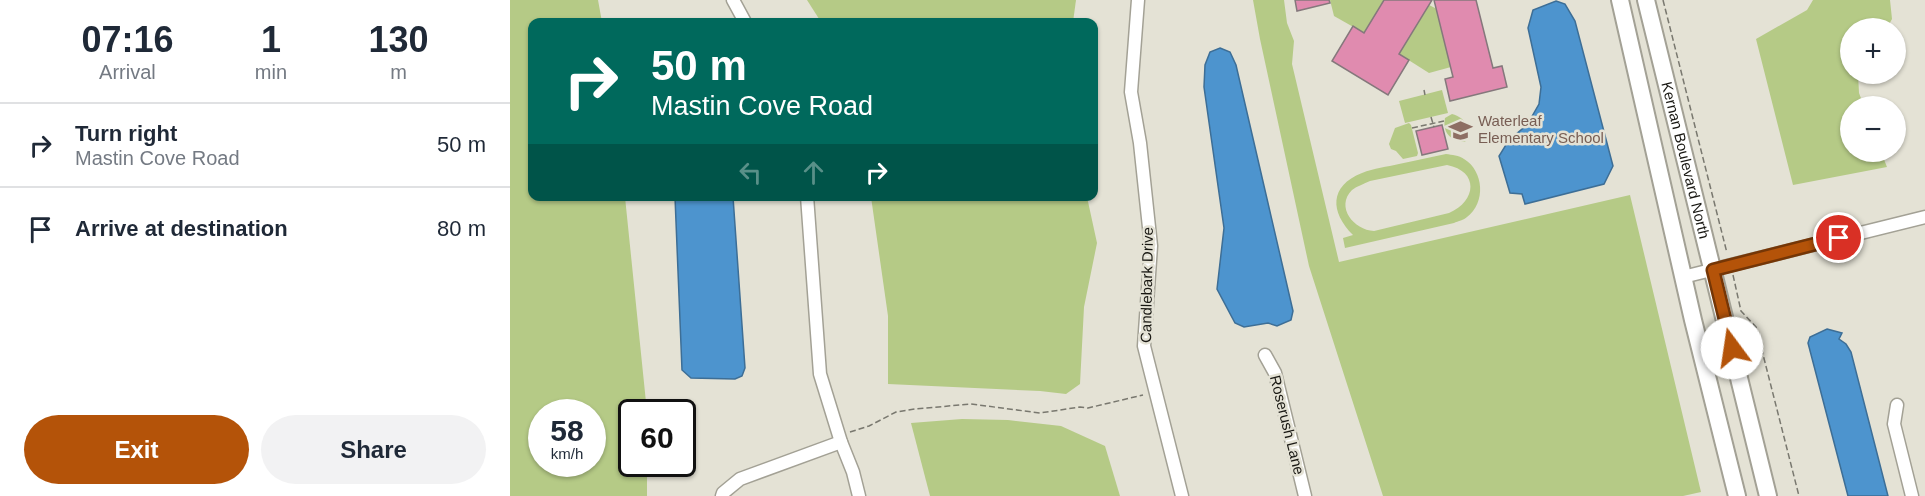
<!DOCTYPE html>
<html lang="en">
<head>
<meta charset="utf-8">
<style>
	body { margin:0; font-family:Helvetica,sans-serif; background:#f2f2f3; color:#1f2937; height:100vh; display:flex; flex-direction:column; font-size:22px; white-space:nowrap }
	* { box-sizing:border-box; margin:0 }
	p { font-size:20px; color:#747a83 }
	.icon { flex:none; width:33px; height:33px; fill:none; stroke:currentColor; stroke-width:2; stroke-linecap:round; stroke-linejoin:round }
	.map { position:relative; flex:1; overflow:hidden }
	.drawer { display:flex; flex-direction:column; background:#fff; width:510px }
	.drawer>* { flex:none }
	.hud { position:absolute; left:18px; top:18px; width:570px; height:183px; border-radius:12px; box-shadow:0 2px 4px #0004; background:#00695c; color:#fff; overflow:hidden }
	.controls { position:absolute; left:1330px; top:18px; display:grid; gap:12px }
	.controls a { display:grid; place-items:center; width:66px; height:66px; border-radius:50%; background:#fff; box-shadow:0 2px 4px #0004; font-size:30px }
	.speed { position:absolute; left:18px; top:399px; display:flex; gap:12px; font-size:30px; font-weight:700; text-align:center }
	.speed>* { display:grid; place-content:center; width:78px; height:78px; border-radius:50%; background:#fff; box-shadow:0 2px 4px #0004; line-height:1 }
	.speed small { font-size:15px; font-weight:400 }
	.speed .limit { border:3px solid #111; border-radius:9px; background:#fff; color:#111 }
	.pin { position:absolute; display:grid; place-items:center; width:51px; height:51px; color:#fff; margin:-26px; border:3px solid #fff; border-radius:50%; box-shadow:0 2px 6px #0007 }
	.me { position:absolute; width:66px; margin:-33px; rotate:346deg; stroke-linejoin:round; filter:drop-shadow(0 0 4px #0008) }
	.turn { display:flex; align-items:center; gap:21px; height:126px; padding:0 24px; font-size:27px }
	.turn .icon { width:78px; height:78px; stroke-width:2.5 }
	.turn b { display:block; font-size:42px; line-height:51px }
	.lanes { display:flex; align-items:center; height:57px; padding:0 24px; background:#0003; justify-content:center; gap:30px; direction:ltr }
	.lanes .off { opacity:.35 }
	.eta { display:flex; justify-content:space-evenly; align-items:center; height:102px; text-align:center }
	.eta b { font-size:36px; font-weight:600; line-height:42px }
	.cta { display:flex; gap:12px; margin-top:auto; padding:12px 24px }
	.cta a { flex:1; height:69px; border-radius:36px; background:#b45309; color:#fff; font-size:24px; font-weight:600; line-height:69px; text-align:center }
	.cta a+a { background:#f2f2f3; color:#1f2937 }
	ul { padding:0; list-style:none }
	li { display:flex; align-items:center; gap:18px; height:84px; padding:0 24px; border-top:2px solid #e0e1e3 }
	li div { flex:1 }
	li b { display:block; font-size:22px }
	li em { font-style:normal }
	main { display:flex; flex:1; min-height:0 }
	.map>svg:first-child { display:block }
	.green { fill:#b5ca86; fill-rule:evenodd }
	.water { fill:#4d94ce; stroke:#3d6e96; stroke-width:1.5 }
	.building { fill:#e08baf; stroke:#85787c; stroke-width:1.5 }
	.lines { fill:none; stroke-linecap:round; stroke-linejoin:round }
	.minor-casing { stroke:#a3a195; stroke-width:15 }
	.major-casing { stroke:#a3a195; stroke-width:20 }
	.path { stroke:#79786f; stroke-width:1.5; stroke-dasharray:6 3; stroke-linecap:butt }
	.minor { stroke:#fff; stroke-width:12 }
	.major { stroke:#fff; stroke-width:16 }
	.route-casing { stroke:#753606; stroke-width:15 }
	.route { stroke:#b45309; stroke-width:10 }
	.labels { text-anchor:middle; stroke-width:5; stroke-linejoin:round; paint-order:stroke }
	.education-label { font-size:15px; fill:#785e54; stroke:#e4e2d5; text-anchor:start }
	.street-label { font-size:15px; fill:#181712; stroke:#e4e2d5 }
</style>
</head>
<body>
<main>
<section class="drawer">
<div class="eta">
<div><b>07:16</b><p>Arrival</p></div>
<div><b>1</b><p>min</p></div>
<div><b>130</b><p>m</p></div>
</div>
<ul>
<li><svg class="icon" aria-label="right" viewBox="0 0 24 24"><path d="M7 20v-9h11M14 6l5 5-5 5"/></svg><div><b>Turn right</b><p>Mastin Cove Road</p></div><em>50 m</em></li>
<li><svg class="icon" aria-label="arrive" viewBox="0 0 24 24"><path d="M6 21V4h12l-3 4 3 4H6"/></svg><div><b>Arrive at destination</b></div><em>80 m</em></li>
</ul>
<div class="cta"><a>Exit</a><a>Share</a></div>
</section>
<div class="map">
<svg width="1415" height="496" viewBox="0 0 1415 496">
	<rect width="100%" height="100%" fill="#e4e2d5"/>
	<g class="green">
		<path d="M0,0H88L92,22H22V196L115,197L137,412H122V464H137V496H0ZM82,412V464H32V412Z"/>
		<path d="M297,0H566L563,22H311Z"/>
		<path d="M743,0H774L777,23L784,41L782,64L829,262L1120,195L1191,492L1173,496H873L799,266L750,39Z"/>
		<path d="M820,0H874L854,33L824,16Z"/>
		<path d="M1303,0H1380L1382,19L1377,28H1341V74H1348L1349,93L1354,106H1341V152H1371L1377,167L1283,185L1246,39L1297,10Z"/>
		<path d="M919,5L927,9L941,67L919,73L889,54Z"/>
		<path d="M932,90L938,113L895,123L889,101Z"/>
		<path d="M942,114C956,118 963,129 955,142C941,141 932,133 935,118Z"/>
		<path d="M899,123L901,125L908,153L907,156L893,159L886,151L881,149L879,144L885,128Z"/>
		<path d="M936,154C942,155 949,155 954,159C974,171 976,203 957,217C954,220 948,221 944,223L835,248L833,238L843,235C820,212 819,186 852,173C864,168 877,167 889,164C905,161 920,157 936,154ZM937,165C969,171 967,201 939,213L864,231C844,230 825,207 842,190C847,186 854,184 860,181Z"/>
		<path d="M361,197H577L587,243L574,307L570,384L556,394L530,391L378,384V316Z"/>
		<path d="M452,419L498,420L551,426L595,446L610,496H420L401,423Z"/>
	</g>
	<g class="water">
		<path d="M1046,1L1055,4L1065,21L1103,166L1094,184L1015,204L1012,194L1000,193L989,156L999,140L1017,125L1029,104L1031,87L1018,28L1023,10Z"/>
		<path d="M710,48L720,52L726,65L783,311L781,320L767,326L758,323L734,327L725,323L707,289L714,228L694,87L695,65L700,52Z"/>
		<path d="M165,197H223L235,368L232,376L225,379L181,378L172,370Z"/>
		<path d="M1317,329L1332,333L1329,339L1336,344L1341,352L1378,496H1338L1298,343L1300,337Z"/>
	</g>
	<g class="building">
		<path d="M785,0H819L820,3L787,11Z"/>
		<path d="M874,0H922L889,54L899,60L878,95L822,61L843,26L854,33Z"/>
		<path d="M924,0H966L983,68L992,66L997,87L940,101L935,79L943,77Z"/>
		<path d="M932,125L938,149L912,155L906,131Z"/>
	</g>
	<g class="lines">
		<defs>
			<g id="minor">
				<path d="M223,0L235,22"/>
				<path d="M628,0L621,92L630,143L641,246L634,346L672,496"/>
				<path d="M297,196L310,374L331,442L343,472L349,496"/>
				<path d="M1173,277L1415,217"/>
				<path d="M755,355L765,373L795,496"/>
				<path d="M1387,405L1384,424L1402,496"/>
				<path d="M212,496L213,493L230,479L331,442"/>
			</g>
			<g id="major">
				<path d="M1110,0L1183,320L1227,496"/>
				<path id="s1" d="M1136,0L1258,496"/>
			</g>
		</defs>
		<use href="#minor" class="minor-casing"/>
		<use href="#major" class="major-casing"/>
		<g class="path">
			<path d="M1153,0L1217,253"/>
			<path d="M914,90L915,95"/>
			<path d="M921,117L924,127"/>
			<path d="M902,128L934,121"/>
			<path d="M1223,275L1231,311L1246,327L1289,496"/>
			<path d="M340,432L359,426L386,412L405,409L461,404L530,413L570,407L578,408L633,395"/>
		</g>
		<use href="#minor" class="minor"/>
		<use href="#major" class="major"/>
	</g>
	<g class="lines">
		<defs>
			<path id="route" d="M1222,348L1203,270L1329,238"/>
		</defs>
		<use href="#route" class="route-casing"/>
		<use href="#route" class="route"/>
	</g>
	<defs>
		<symbol id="school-bare" viewBox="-9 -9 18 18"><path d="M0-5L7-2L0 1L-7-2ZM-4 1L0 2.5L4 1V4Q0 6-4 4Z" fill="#8d6e63" stroke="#e4e2d5" stroke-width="2.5" paint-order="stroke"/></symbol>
	</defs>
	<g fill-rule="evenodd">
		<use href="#school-bare" x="934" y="114" width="33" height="33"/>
	</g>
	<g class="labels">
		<g class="education-label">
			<text x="968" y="126">Waterleaf<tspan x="968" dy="17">Elementary School</tspan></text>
		</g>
		<g class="street-label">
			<text dy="5" stroke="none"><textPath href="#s1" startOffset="165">Kernan Boulevard North</textPath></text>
			<text transform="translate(637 285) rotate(-89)" y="5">Candlebark Drive</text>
			<text transform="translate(777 425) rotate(76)" y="5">Roserush Lane</text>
		</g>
	</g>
</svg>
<div class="controls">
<a>+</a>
<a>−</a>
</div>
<div class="speed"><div>58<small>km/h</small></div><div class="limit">60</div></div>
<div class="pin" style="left:1329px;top:238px;background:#d93025"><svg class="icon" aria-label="arrive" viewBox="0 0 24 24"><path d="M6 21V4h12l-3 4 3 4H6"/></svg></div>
<svg class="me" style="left:1222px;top:348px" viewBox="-20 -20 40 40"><circle r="19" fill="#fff"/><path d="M0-13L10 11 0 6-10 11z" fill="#b45309"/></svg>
<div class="hud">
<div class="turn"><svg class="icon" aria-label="right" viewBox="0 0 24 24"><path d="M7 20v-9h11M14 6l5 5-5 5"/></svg><div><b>50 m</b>Mastin Cove Road</div></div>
<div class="lanes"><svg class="icon off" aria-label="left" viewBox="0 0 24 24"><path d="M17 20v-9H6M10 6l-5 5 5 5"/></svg><svg class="icon off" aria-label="ahead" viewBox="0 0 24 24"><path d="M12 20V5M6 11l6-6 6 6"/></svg><svg class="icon" aria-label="right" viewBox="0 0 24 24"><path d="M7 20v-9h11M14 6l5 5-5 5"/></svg></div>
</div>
</div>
</main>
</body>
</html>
